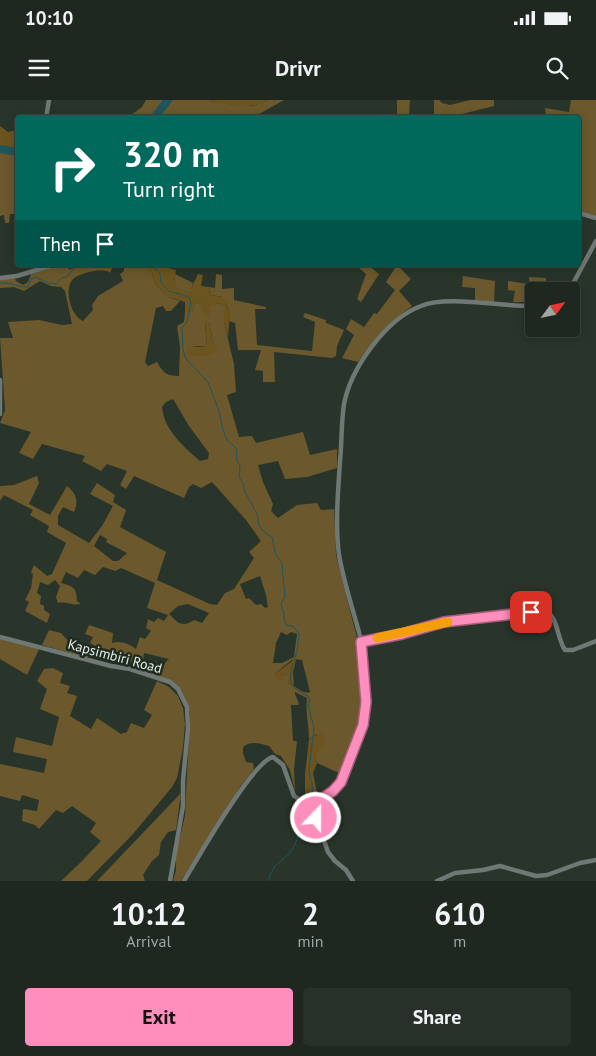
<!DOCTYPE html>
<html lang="en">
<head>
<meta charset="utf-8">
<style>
	body { margin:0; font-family:"PT Sans",sans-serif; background:#273029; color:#f1f3f6; height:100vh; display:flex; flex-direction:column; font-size:19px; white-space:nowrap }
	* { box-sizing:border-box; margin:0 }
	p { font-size:16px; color:#a1a6a5 }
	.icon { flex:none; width:28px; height:28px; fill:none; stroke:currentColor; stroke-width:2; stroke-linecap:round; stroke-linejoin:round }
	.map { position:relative; height:781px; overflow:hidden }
	.sheet { display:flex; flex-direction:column; background:#1f2820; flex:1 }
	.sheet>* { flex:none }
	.hud { position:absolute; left:15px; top:15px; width:566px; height:152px; border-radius:5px; box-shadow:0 2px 12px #0003,0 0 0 1px #3c443e; background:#00695c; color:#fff; overflow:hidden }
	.needle { width:32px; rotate:57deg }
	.tools { position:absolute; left:525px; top:182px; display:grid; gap:10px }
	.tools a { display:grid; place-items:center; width:55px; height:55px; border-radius:5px; background:#1f2820; box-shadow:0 2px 12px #0003,0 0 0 1px #3c443e; font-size:25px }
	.pin { position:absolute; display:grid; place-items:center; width:42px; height:42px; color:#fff; margin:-21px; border-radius:10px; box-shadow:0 2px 8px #0006 }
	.me { position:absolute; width:55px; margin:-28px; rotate:22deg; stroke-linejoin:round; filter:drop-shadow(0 0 4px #0008) }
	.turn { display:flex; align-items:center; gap:18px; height:105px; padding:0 25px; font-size:22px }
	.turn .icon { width:65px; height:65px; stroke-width:2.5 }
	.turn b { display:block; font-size:35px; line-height:42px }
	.then { display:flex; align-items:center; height:48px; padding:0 25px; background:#0003; gap:10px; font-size:19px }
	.eta { display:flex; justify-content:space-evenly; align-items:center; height:85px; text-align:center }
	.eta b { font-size:30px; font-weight:700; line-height:35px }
	.action { display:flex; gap:10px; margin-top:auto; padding:10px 25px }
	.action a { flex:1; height:58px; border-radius:5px; background:#fe8ebc; color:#111; font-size:20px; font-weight:700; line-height:58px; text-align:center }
	.action a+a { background:#273029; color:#f1f3f6 }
	.status { display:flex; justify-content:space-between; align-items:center; height:35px; padding:0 25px; background:#1f2820; direction:ltr }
	.status svg { height:14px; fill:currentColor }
	header { display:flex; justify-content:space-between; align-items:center; height:65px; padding:0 25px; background:#1f2820; font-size:22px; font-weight:700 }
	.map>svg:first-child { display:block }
	.green { fill:#6b582d; fill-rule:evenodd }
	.forest { fill:#6b541f }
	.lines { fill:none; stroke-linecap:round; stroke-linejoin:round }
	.stream { stroke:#1f555c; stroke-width:1 }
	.river { stroke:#1f555c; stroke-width:8 }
	.minor { stroke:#6f7875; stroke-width:4.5 }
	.route-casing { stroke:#a55c7a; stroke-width:12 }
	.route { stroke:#fe8ebc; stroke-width:9 }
	.slow { stroke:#f59e0b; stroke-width:9 }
	.labels { text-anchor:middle; stroke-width:5; stroke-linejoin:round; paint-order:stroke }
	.street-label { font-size:14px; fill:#e5ede6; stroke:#1f2b20 }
</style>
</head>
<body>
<div class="status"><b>10:10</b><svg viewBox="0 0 49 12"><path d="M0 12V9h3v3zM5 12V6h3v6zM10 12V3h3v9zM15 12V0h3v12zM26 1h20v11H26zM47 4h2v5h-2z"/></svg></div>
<header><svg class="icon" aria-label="menu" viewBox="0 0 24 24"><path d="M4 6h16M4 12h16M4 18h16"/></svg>Drivr<svg class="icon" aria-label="search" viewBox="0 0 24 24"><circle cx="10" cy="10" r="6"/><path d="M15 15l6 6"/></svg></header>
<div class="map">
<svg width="596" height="781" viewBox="0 0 596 781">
	<rect width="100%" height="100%" fill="#29352a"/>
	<g class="green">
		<path d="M146,0H210L213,3L223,2L231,5L252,6L268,0H284L261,13L248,17L245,14H236L237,18H127L142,7Z"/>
		<path d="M397,0H410L409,17H397Z"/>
		<path d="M434,0H439L442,3L450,5L470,0H494V6L462,14L464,17L434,18Z"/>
		<path d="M571,0H596V116L579,111V18L546,17L545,8L569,12Z"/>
		<path d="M0,46L17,48V114H10L9,123H5L4,115L0,116Z"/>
		<path d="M58,165H68L69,170L78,165H116L113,166L110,173C104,167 79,173 73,179C63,190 71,216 83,221L93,210L92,205L98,196L123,181L120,174L124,171V165H146L147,169L152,173L155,183L168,197L180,201L171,211H166L163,206L156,208L145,262L148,266L157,262C163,273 167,276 179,276L180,247L177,226L184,222L185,212H192L195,202L201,204L209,216V207L218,203L224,206V222L234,264L236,292L227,295L239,337L252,336L256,343L303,332L310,355L337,349V368L307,377L285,379L278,361L258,365L263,382L273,404L271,411L278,418L297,405L317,403L321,410L334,409L336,455L358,542L363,592L362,611L358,631L341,674L317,663L315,657L316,653L317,634L309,639C309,625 305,612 307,598L295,592V594L298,601L299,605H291L293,641H297L294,670L295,691L290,670L281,656L275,654L269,646C260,644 252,640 243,647V653L246,662L253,663L254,669L240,687L181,781H173L176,770V754L185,716L190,613C183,580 165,580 138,570L139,563L126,561L123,557H114L90,543L93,537L85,534L89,525L113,533L112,543C120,540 130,544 136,549L140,537L145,539L151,531L146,528L148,519L154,522L158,518L164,521L168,515L147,508L155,483L121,468L115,471L103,467L95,475L84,470L78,478L66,472L61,483C73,486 77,488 77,501L81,504C72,506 67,501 58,503L56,497L60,486L55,480L48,485L40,482L37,493L41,496L40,504L44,506V510L50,514L47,523L25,511L29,502L25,500L31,488L33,474L31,472L34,465L47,476L52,474L66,443L47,432L49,426L30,415L33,410L4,395L0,401V386L14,385L37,376L39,383L29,404L50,415L67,386C76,393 79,401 74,412L63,407L58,416V425L89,443L102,426L113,406L90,394L97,383L115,395L113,402L126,410L120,427L166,452L157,480L210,504L217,505L225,493L234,489L254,458L249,452L261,441L246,420L212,382L201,388L193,384L189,387L184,398L134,376L126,389L120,385L127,371L107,364L101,371L82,361L85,356L42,344L33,359L19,353L31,332L0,323L5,310L0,238H13L8,222L39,220L62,225L72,224L65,191L61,187L51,186L40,181L24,191L14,187L0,188V179L15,178L16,181L23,185L28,182L31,174ZM205,222H209L213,243L218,250L192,246H207ZM173,299L189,326L209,353L208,359L200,361C184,347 164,330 162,307L166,302ZM100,435L107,439L106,442L127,453L118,461H113L94,446ZM260,476L266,495L268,507L265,508L261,504L256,505L249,498L246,499L240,484ZM188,504L209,513L202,523L194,520C182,528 178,523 169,514L178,506ZM281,532L287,535L291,532L297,534L294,557L282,563H273L276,543ZM144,553L169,559L163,565L143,561ZM293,559L302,560L310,592C301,595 296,585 288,583V574L284,575L274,574Z"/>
		<path d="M356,165H368L379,174L361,202L357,199L366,174Z"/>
		<path d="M397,165L411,179L399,191L412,206C390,222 374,240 358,262L342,258L354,235L346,229L351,219L364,227L374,213L377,214L395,190L386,182Z"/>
		<path d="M175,174L193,183L190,194L177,188L174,184Z"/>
		<path d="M216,174L222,175V189L234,188V200L266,207V209H255L257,245L312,251L315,222L303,217L305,213L326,220V223L344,230L337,246L336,256L332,258L274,252L275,282H263V271L255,270L261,250H238L235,223L229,221L230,213L223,197L211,195L209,187L215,188Z"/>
		<path d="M463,176L495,181L494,202L475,200V188L462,187Z"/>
		<path d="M529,177L546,178V191H534V202H513L515,191L508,190V181L529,184Z"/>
		<path d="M49,530L61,533L69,542L91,551L87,558L42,545Z"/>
		<path d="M0,539L39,549L27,575L0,559Z"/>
		<path d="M53,568L63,573L60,583L70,586L67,593L77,596L70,616L91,629L97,618L121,634L127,632L131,623L144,628L152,615L144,610L157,581L169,587L178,596L183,608L185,624L183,648L177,678L172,687L133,734L87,781H61L82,761L101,741L90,732L96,723L72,706L63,713L56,710L39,729L35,725L22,721L23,709L37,711L39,700L22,695L20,701L0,696V664L44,673L47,659L13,652L16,637L52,646L59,617L40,609L47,589L37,581L44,569Z"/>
		<path d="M181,693L176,730L168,732L161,742L159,755L152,761L143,775L145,781H97Z"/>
	</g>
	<g class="forest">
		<path d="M210,0H268C259,4 251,7 241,6C230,6 223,2 213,3Z"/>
		<path d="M0,26L8,32L17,30V48L0,46Z"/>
		<path d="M146,165H158L176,170L174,184L177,188L189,193L198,174L203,175L201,186L209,187L211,195L223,197L229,201L226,205L230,213L228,237L224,222V206L218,203L210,207L209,216H204L201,204L195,202L192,212H185V202L168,197L155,183L152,173L146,169Z"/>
		<path d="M205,221L209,222L213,243L219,250L207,256H189L186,248L207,246Z"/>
		<path d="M293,559L296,560L293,572L294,585L288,583V574L284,575L281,582L278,580L274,574L291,562Z"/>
		<path d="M322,632L325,639L323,648C316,653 314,655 317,663L313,673L318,697L305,700V674L309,639Z"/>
	</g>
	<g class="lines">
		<g class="stream">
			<path d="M94,165L98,167L106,165"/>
			<path d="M143,165L153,167L160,173L161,183L169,191L189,197L191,203L187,222L182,228L183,250L186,259L208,282L219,311L223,330L227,340L236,348L237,361L240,365L239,377L244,385V390L257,414L259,426L265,433L272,437L275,452L282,464L285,497L281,503L282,509L284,512V519L286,525L293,526L299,534C298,541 298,551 295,558C288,577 287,588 308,596L310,600L308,605L314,628L309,671L312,683L313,700"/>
			<path d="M0,183C11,182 21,188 28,187L31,179L35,177L49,183L56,184L62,178L67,177L73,169L81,165"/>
			<path d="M269,781L270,775L275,766L290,753L296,742L305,717L311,713L313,704"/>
		</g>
		<g class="river">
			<path d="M154,18L168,0"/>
			<path d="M0,49L18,52"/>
		</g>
		<g class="minor">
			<path d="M46,18L49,0"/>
			<path d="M579,113L596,118"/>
			<path d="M0,178L17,176L53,165"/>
			<path d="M569,191L596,141"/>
			<path d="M0,280V314"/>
			<path d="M0,537L111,566L130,569L170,582L178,589L187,607L188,628L183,681V706L170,781"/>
			<path d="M361,542L445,522L472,518H490L544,510C558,515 557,539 565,550H573L596,541"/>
			<path d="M320,700L316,718L328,752L335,761L346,770L353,781"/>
			<path d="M184,781C197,759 253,661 273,657L283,665L294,696L306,704C329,701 341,683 349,662C355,649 360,636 363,623C368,602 365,561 361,540C354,512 344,484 339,455C335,424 338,393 340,361C342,342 341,323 344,304C351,268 386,219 421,206C447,195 503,207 534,206"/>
			<path d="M437,781L455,773L483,770L500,766L536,776L547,775L580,763L596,760"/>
		</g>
	</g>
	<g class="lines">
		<defs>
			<path id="route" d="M316,718L320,700L333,691L341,682L363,625L366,602L361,542L402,534L444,522L531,512"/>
		</defs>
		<use href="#route" class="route-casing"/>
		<use href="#route" class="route"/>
		<path class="slow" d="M377,538L448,522"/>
	</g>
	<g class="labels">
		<g class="street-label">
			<text transform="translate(115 556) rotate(15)" y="5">Kapsimbiri Road</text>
		</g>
	</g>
</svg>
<div class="tools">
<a><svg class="needle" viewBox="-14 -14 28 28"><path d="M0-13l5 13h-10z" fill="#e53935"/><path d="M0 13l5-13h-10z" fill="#a1a6a5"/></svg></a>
</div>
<div class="pin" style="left:531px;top:512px;background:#d93025"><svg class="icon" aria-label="arrive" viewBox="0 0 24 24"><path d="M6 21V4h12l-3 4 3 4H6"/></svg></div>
<svg class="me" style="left:316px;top:718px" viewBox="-20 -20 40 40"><circle r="17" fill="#fe8ebc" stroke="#fff" stroke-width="3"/><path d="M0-11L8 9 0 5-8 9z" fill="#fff"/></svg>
<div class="hud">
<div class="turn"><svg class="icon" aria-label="right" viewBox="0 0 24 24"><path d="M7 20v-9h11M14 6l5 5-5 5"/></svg><div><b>320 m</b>Turn right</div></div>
<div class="then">Then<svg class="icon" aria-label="arrive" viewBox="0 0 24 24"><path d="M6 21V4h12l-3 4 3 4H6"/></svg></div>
</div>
</div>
<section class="sheet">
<div class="eta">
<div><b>10:12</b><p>Arrival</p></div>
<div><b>2</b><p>min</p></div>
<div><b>610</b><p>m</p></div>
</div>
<div class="action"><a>Exit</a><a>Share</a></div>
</section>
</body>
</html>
